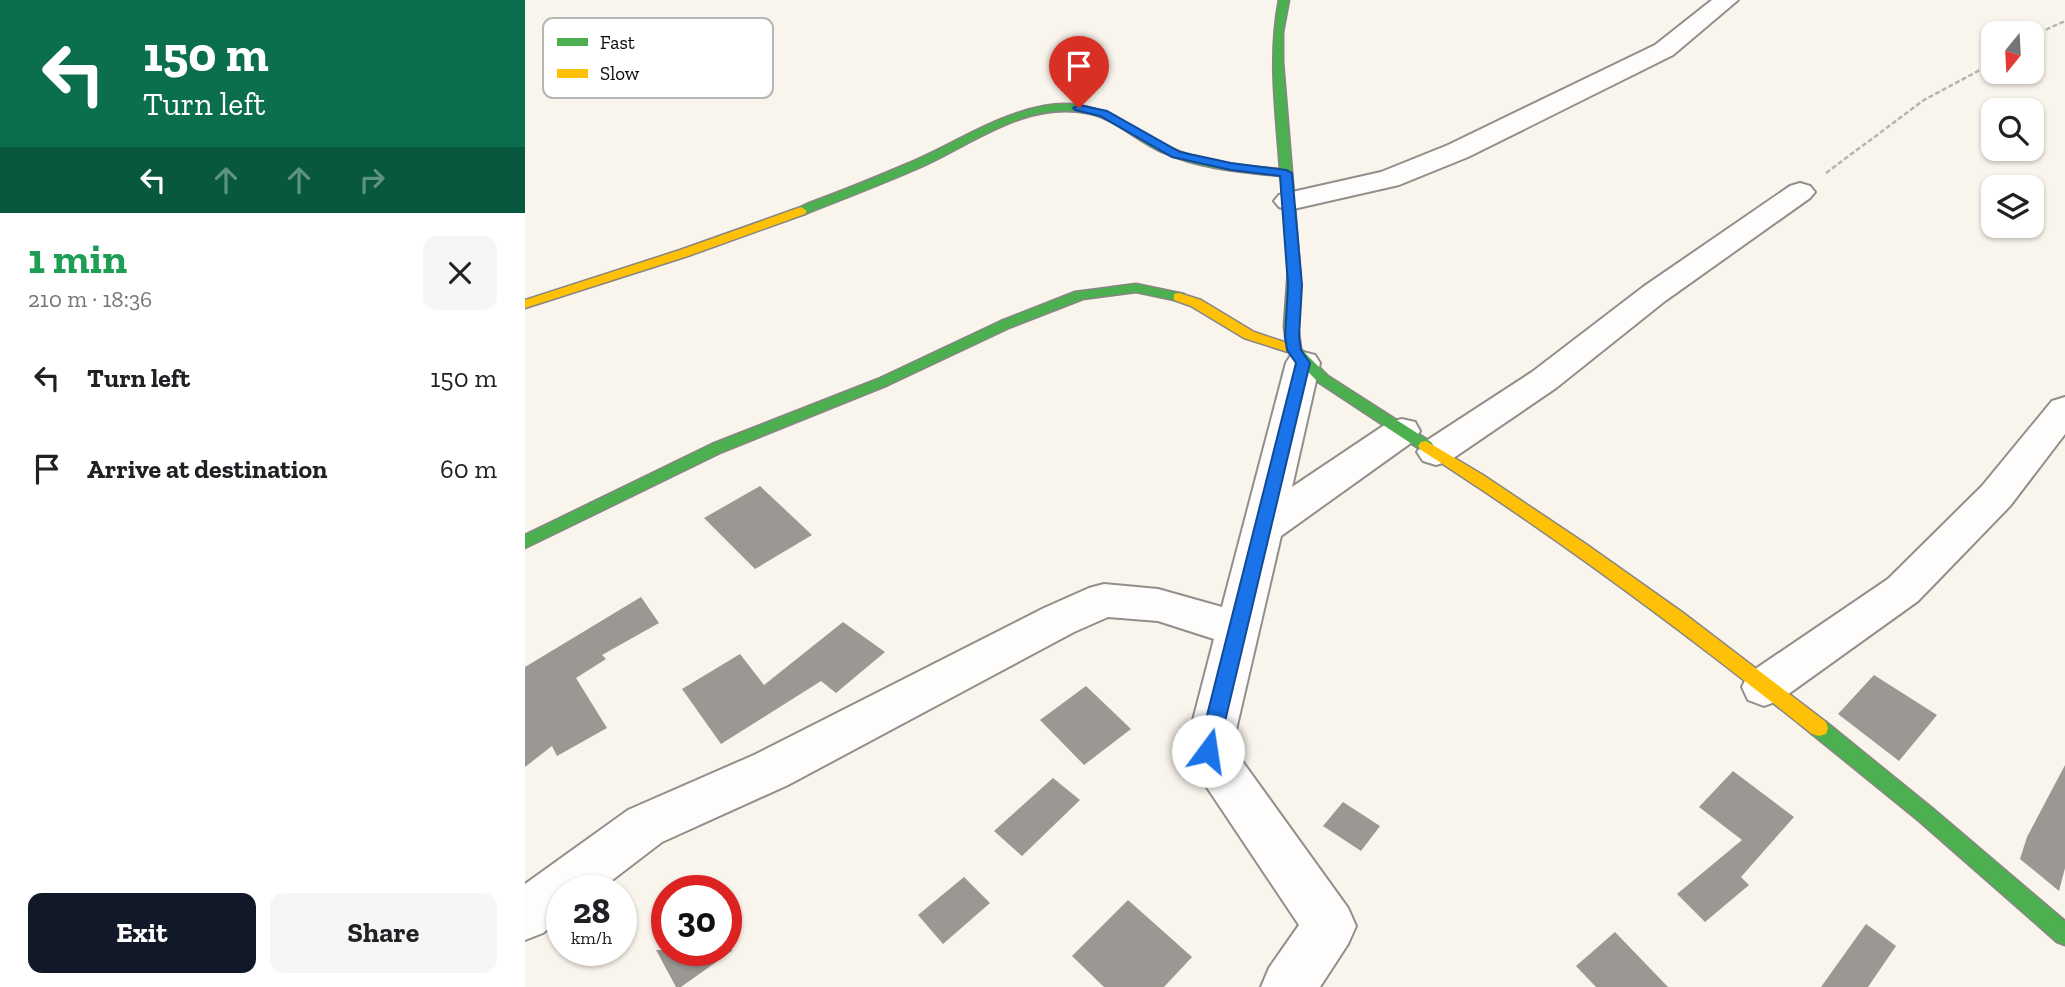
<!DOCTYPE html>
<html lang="en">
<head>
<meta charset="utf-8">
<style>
	body { margin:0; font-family:"Zilla Slab",serif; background:#f6f6f6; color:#202124; height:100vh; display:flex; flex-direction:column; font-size:26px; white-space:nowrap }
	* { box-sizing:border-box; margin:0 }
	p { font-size:23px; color:#757577 }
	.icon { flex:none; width:38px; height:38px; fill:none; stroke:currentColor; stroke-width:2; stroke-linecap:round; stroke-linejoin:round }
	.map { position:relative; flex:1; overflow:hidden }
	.side { display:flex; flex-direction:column; background:#fff; width:525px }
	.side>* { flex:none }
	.hud { background:#0b6e4f; color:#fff; overflow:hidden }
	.needle { width:46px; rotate:198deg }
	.buttons { position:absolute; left:1456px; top:21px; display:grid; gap:14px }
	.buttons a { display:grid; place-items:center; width:63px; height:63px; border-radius:14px; background:#fff; box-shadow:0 2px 5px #0004; font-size:35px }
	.speed { position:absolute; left:21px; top:875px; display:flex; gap:14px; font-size:35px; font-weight:700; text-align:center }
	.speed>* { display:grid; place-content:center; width:91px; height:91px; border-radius:50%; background:#fff; box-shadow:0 2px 5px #0004; line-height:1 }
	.speed small { font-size:18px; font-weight:400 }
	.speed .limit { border:10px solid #d22; background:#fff; color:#111 }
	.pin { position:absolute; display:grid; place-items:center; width:60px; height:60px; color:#fff; margin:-72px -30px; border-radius:50% 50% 50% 0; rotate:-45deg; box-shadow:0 0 7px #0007 }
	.pin .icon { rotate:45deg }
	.me { position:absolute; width:77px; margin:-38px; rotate:14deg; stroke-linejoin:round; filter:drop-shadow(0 0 5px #0008) }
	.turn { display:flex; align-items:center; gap:24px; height:147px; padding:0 28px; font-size:32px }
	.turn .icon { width:91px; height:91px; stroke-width:2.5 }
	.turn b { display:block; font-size:49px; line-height:60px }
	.lanes { display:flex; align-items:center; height:66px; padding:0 28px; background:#0003; justify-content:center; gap:35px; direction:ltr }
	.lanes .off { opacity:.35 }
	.round { display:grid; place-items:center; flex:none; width:74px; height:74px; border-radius:14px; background:#f6f6f6 }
	.headline { display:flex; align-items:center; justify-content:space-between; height:119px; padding:0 28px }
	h1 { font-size:42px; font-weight:800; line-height:52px; color:#1e9e55 }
	.button { display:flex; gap:14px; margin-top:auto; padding:14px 28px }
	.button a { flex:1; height:80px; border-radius:14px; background:#111827; color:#fff; font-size:28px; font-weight:800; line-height:80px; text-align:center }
	.button a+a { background:#f6f6f6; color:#202124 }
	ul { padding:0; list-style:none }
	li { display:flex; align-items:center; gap:21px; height:91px; padding:0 28px }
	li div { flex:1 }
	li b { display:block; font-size:26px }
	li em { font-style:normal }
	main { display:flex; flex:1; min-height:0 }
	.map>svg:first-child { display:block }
	.building { fill:#9b9793 }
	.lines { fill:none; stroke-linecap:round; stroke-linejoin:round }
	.street-casing { stroke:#918f8b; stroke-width:4 }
	.fast-casing { stroke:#888582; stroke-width:3 }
	.slow-casing { stroke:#888582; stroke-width:3 }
	.path { stroke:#b6b5b4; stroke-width:2.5; stroke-dasharray:5 2.5; stroke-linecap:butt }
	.street { fill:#fefdfc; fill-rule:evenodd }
	.fast { fill:#4caf50; fill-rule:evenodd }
	.slow { fill:#ffc107; fill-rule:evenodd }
	.route { fill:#1a73e8; stroke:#114b97; stroke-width:2 }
	.key { fill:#fff; stroke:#b5b5b5; stroke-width:2 }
	.key-label { font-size:19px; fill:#090909 }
</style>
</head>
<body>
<main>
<section class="side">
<div class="hud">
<div class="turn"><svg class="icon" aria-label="left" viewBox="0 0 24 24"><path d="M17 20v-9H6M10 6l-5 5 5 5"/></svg><div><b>150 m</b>Turn left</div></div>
<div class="lanes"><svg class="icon" aria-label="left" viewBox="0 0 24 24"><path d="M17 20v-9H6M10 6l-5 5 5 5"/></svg><svg class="icon off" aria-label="ahead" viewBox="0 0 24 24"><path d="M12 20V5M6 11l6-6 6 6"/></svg><svg class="icon off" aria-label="ahead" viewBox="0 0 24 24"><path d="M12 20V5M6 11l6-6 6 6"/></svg><svg class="icon off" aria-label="right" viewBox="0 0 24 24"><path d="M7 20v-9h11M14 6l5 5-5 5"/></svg></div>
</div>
<div class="headline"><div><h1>1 min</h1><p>210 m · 18:36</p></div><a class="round"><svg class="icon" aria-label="close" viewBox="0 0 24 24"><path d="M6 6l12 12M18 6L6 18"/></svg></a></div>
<ul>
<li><svg class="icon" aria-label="left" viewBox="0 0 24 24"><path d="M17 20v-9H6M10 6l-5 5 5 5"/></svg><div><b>Turn left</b></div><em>150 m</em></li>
<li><svg class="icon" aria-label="arrive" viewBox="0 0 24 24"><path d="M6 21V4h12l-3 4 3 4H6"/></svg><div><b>Arrive at destination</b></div><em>60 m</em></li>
</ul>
<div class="button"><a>Exit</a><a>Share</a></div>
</section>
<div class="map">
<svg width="1540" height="987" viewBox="0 0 1540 987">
	<rect width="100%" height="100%" fill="#f9f4ec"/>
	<g class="building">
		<path d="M235,486L287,535L230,569L179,518Z"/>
		<path d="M116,597L134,623L77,655L81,659L51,678L82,728L32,756L27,746L0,767V667Z"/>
		<path d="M318,622L360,652L311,693L296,681L196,744L157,689L215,654L239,685Z"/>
		<path d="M1349,675L1412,715L1374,761L1313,714Z"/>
		<path d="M561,686L606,729L559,765L515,720Z"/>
		<path d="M1540,765V868L1534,891L1495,859L1502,837Z"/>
		<path d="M1208,771L1269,817L1216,877L1224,885L1180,922L1152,894L1217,840L1174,807Z"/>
		<path d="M528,778L555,800L497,856L469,831Z"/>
		<path d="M818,802L855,826L836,851L798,826Z"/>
		<path d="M439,877L465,903L418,944L393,915Z"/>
		<path d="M603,900L667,957L639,987H579L547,956Z"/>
		<path d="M1341,924L1371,946L1343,987H1296Z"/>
		<path d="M1090,932L1143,987H1071L1051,966Z"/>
		<path d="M131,950H208L156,987H151Z"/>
	</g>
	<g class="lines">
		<defs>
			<g id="street">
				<path d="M1187,0H1213L1148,55L943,157L874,185L764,210L754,207L749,201L754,195L856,172L923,145L1130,45Z"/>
				<path d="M1275,183L1285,186L1290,192L1285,198L1140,301L1031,388L924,461L911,465L898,461L892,452L898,443L1007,372L1118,287L1265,186Z"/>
				<path d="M778,352L790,355L795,363L767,487L864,422L877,419L890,422L895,431L890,440L756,536L707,747L823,908L831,926L823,944L795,987H736L744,968L774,925L667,765L660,751L689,639L633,621L583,617L549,632L263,785L137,842L73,891H37V918L18,933L0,940V884L103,810L229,755L519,608L564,588L579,584L633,589L697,607L761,363L766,355Z"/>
				<path d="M1540,397V434L1485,506L1393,601L1255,700L1239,706L1223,700L1217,687L1223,674L1363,579L1457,486L1527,401Z"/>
			</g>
			<g id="fast">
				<path d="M754,0H764L758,32V62L775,270L773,326L776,349L803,376L906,442L909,446L906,450H896L793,382L762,350L759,326L763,270L756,176C716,172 674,169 637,152C611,141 590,118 562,113C502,101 450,142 398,166C360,183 320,198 280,214L276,215L270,211C278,204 293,200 303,196C330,186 356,175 382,164C428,145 470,115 519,106C577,95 607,133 656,152C688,164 722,166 755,169C751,112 743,56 754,0Z"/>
				<path d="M611,284L659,294L661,297L654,301L611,292L558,299L486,327L363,385L197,452L0,548V535L187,444L353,379L476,321L550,292Z"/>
				<path d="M1294,720L1301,722L1407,808L1540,921V945L1532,942L1393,820L1287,734L1285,728L1287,722Z"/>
			</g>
			<g id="slow">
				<path d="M276,207L282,211L280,214L163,256L0,308V300L155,250Z"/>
				<path d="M654,293L676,300L729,332L774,347L776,350L769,354L719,338L666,306L649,300V294Z"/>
				<path d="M901,441L958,475L1058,542L1157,612L1301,722L1303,728L1301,734L1294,736L1287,734C1161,633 1032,537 896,450L893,446L896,442Z"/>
			</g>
		</defs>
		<use href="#street" class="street-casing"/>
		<use href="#fast" class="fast-casing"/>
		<use href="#slow" class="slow-casing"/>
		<g class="path">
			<path d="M1507,36L1540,21"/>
			<path d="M1301,173L1399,100L1468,63"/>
		</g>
		<use href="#street" class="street"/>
		<use href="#fast" class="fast"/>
		<use href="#slow" class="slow"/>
	</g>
	<path class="route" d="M554,105L582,111L655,152L706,163L761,170L767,173L777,285L774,337L776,350L785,363L693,751L690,757L683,759L676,757L673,751L771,363L762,350L760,337L763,285L755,176L706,170L647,157L575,116L550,110L548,108Z"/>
	<rect x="18" y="18" width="230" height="80" rx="10" class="key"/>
	<rect x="32" y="38" width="31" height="8" fill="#4caf50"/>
	<rect x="32" y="69" width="31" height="9" fill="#ffc107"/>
	<g class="key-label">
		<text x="75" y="49">Fast</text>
		<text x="75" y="80">Slow</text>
	</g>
</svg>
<div class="buttons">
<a><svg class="needle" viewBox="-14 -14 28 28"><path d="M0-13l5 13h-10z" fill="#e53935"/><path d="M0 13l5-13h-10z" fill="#757577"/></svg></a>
<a><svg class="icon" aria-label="search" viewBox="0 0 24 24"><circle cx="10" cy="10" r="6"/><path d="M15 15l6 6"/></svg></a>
<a><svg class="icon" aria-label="layers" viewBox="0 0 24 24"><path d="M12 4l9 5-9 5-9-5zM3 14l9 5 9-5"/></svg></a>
</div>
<div class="speed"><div>28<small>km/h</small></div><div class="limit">30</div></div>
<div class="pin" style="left:554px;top:108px;background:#d93025"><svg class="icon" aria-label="arrive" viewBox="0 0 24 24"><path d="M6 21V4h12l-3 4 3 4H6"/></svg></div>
<svg class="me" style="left:683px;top:751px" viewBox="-20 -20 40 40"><circle r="19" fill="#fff"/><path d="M0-13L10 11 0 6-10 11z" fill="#1a73e8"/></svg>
</div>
</main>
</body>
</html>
